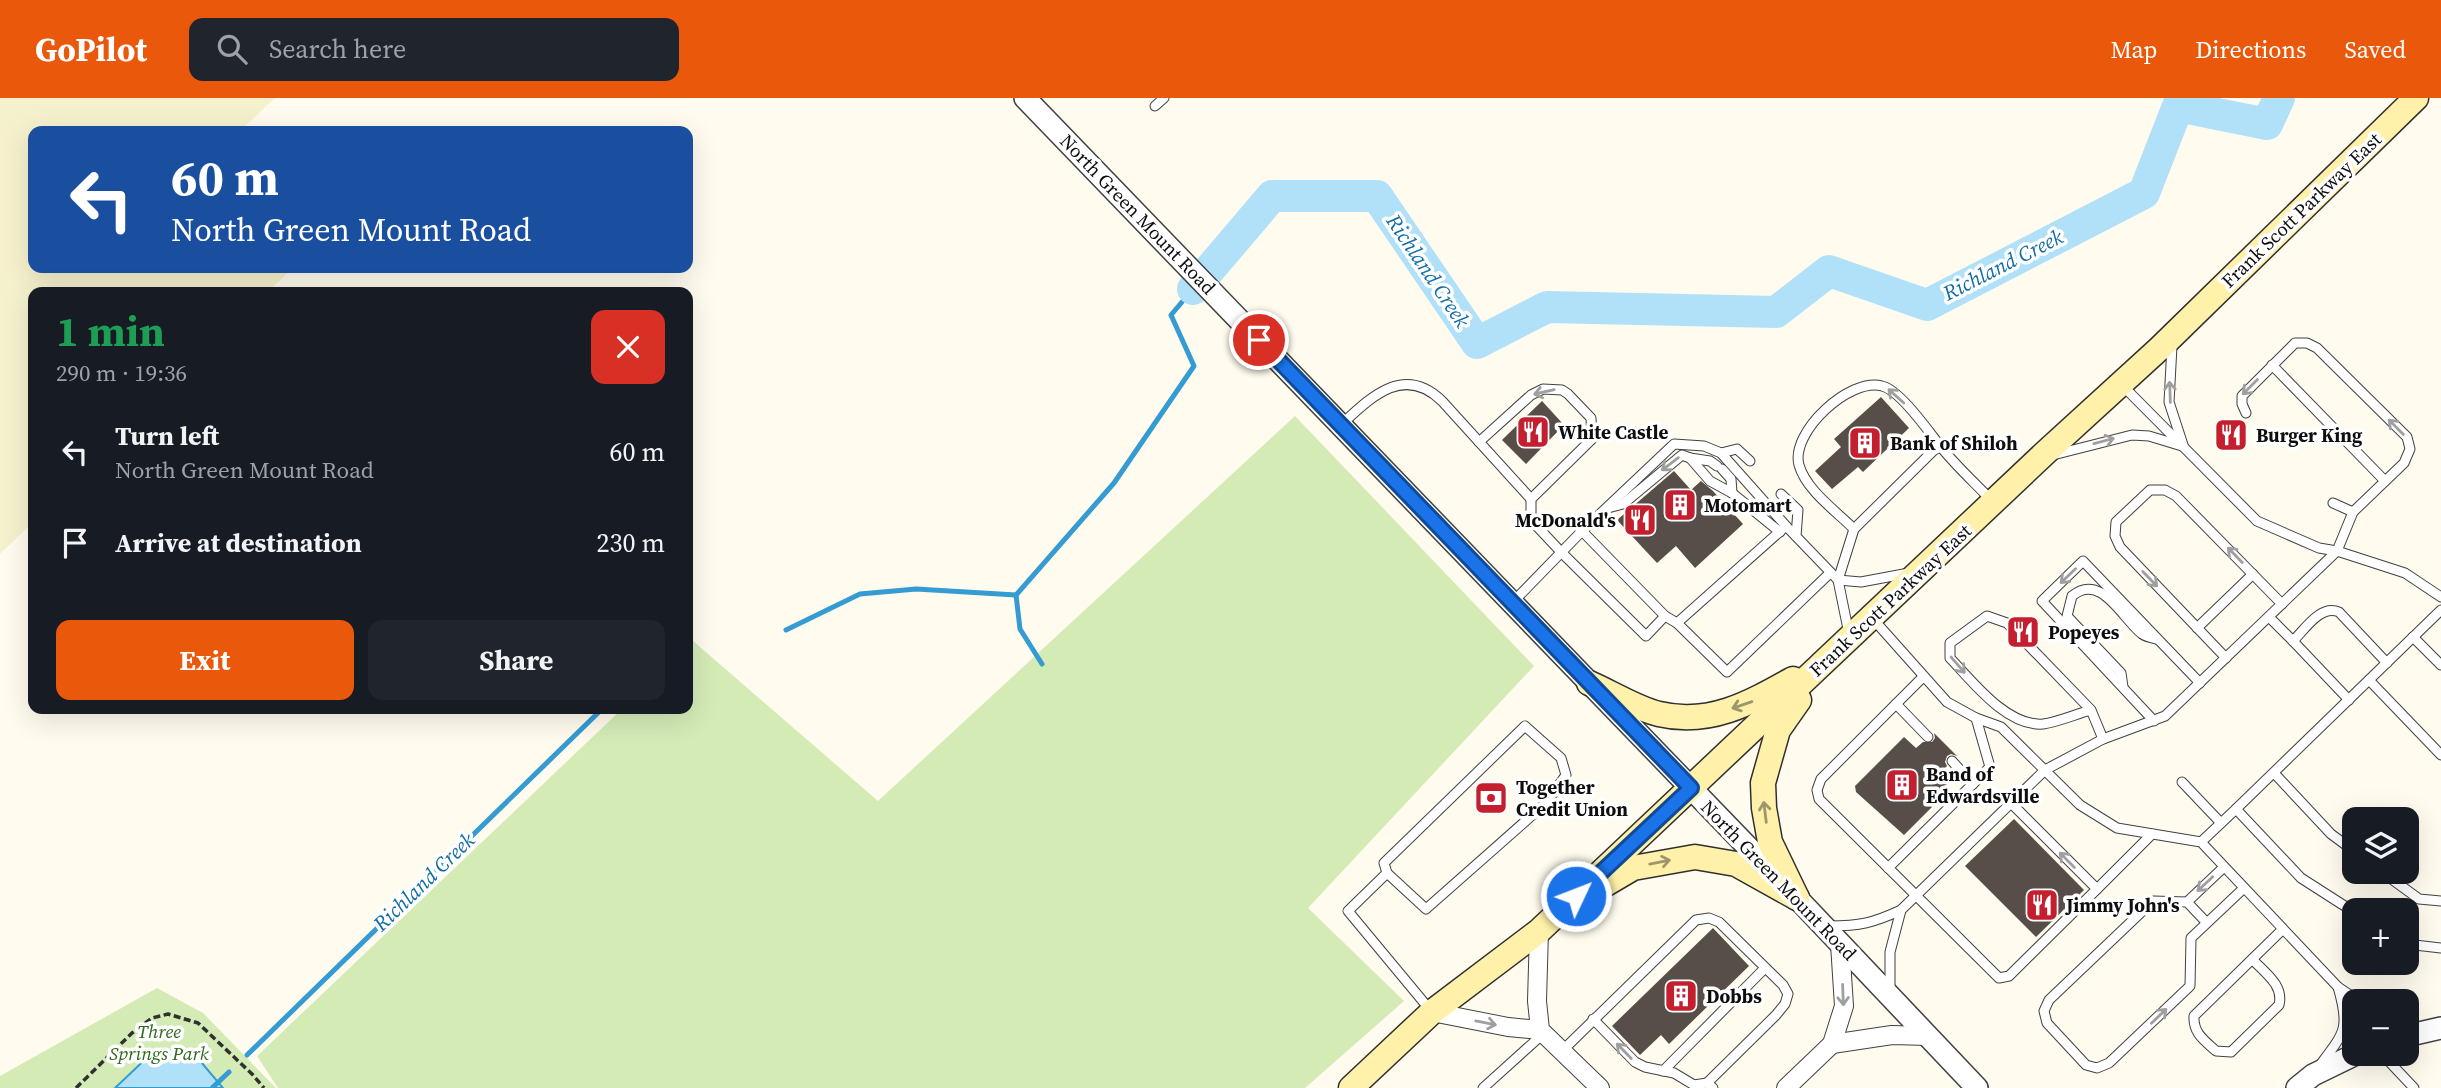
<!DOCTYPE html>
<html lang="en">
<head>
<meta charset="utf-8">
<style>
	body { margin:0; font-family:"Source Serif 4",serif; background:#20242c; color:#f1f3f6; height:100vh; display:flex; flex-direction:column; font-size:26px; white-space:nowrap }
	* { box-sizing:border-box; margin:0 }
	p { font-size:23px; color:#9ea1a6 }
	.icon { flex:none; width:38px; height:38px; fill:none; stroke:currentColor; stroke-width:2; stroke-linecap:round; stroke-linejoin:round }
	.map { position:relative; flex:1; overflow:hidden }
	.side { position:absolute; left:28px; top:189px; width:665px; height:427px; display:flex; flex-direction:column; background:#171b24; border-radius:14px; box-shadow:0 7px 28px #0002 }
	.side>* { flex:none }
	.banner { position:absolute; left:28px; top:28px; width:665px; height:147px; border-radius:14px; box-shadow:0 7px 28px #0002; background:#1a4fa0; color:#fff; overflow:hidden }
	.fabs { position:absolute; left:2342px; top:709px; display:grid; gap:14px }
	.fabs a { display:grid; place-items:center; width:77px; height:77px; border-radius:14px; background:#171b24; box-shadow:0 7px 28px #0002; font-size:35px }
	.pin { position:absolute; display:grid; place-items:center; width:60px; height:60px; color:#fff; margin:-30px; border:4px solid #fff; border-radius:50%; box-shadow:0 2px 7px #0007 }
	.me { position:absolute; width:77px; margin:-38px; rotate:47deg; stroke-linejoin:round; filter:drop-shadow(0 0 5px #0008) }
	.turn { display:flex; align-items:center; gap:24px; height:147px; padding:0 28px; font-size:32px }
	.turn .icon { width:91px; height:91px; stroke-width:2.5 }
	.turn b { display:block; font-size:49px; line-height:60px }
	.round { display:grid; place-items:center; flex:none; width:74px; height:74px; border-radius:14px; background:#20242c }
	.head { display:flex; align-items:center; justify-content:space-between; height:119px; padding:0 28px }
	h1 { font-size:42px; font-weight:700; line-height:52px; color:#1e9e55 }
	.cta { display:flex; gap:14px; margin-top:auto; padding:14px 28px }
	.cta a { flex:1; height:80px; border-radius:14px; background:#ea580c; color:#fff; font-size:28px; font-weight:700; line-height:80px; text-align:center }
	.cta a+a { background:#20242c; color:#f1f3f6 }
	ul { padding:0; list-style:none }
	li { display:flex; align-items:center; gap:21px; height:91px; padding:0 28px }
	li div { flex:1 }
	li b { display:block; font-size:26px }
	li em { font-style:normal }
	header { display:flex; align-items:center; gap:42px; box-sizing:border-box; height:98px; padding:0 35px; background:#ea580c; color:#fff }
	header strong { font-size:33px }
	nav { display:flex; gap:38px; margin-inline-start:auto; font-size:24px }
	.search { width:490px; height:63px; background:#20242c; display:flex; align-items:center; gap:18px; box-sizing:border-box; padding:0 24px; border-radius:14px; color:#9ea1a6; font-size:26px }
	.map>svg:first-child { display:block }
	.farmland { fill:#f6f1cd }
	.green { fill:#d4ebb6 }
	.water { fill:#b0e1f9; stroke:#349bd3; stroke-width:2 }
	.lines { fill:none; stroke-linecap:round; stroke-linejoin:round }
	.stream { stroke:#349bd3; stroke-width:5 }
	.river { stroke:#b0e1f9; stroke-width:32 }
	.building { fill:#574e49 }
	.service-casing { stroke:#414141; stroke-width:11 }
	.minor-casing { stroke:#414141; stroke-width:20 }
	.tertiary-casing { stroke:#414141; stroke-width:24 }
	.secondary-casing { stroke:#303030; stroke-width:27 }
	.path { stroke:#303030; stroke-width:3.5; stroke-dasharray:7 3.5; stroke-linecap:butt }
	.service { stroke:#fff; stroke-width:9 }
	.minor { stroke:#fff; stroke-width:18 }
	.tertiary { stroke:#fff; stroke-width:21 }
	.secondary { stroke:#fff1a9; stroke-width:24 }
	.oneway { stroke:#9f9f9f }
	.oneway2 { stroke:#9f966b }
	.route-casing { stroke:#114b97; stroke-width:18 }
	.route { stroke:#1a73e8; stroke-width:12 }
	.labels { text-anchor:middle; stroke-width:7; stroke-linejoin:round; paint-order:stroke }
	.street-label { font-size:19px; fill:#0e0e0e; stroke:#fff }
	.poi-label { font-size:19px; font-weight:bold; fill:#0e0e0e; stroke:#fff; text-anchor:start }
	.park-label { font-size:19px; font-style:italic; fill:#2f681b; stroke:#fff }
	.water-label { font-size:21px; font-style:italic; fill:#116ca5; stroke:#fff }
</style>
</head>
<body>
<header>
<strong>GoPilot</strong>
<div class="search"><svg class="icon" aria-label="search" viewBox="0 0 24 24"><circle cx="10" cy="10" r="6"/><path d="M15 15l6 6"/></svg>Search here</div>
<nav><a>Map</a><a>Directions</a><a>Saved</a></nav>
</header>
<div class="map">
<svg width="2441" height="990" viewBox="0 0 2441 990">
	<rect width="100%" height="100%" fill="#fffbee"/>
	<path class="farmland" d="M0,0H275L240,33H33V170H293L268,194H33V424L0,456Z"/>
	<g class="green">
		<path d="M1295,318L1534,568L1308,810L1404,903L1305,990H278L257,958L622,611H688V548L693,543L878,703Z"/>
		<path d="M157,890L203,915L276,990H0V978Z"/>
	</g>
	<path class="water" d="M190,951L223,990H115L154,953Z"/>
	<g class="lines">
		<g class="stream">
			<path d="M1016,497L1114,385L1194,268L1171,217L1193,191"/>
			<path d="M1016,497L1020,531L1042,566"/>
			<path d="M786,532L860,496L916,491L1016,497"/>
			<path d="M247,957L602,611"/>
			<path d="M212,990L229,974"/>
		</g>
		<path class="river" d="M1193,191L1272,98H1377L1477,245L1547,209L1776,214L1829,173L1927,207L2144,95L2178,8L2267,26L2279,0"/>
	</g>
	<g class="building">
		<path d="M1881,299L1909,330L1863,374L1858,369L1832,391L1815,373L1841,349L1834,341Z"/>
		<path d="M1542,303L1564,327L1526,366L1502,342Z"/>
		<path d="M1674,373L1691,392L1701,383L1713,393L1743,426L1695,470L1676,448L1657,465L1617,422Z"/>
		<path d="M1934,635L1957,658L1951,656L1947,658L1945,664L1947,668L1939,676L1948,685L1929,705L1932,709L1904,737L1856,694L1855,688L1904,639L1916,650L1923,644H1932L1935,640Z"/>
		<path d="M2014,721L2084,792L2036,839L1965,768Z"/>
		<path d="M1713,830L1749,868L1669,946L1661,937L1640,957L1612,928Z"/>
	</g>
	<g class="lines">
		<defs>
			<g id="service">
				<path d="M1155,8L1164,0"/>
				<path d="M2172,248L2169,304L2183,347"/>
				<path d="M2272,267L2385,383"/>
				<path d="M2123,288L2257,423L2319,450L2337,453L2405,475L2441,499"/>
				<path d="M1342,326C1371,299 1404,266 1442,303L1531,401"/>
				<path d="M1479,344L1531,297L1543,291L1562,292L1568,296L1591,320L1592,341L1531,401V422L1562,455L1646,538L1665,518"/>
				<path d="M1721,355L1737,351L1750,363"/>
				<path d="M2053,357L2132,337L2149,338L2182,348"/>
				<path d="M1690,360L1710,363L1717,368"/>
				<path d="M1722,371L1731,381L1732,395"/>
				<path d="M1781,396L1798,412L1796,438"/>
				<path d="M2333,405L2353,414"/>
				<path d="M1608,410L1623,406L1682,357L1690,360L1710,383L1732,395L1780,434"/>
				<path d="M1854,431C1836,413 1806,392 1799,367C1790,334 1850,279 1882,288C1900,292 1929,334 1941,349C1956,368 1975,385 1992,403"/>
				<path d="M1582,433L1674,346L1704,348L1721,355L1786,428"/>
				<path d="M1513,504L1582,433L1665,518L1677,525L1786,428L1838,482L1861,484L1909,475"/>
				<path d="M2269,519L2293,543C2305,531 2321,506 2339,514L2387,565"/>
				<path d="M1873,521L1947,604L1976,620L2001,629L2080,707L2117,730L2201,744L2338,889L2359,903"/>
				<path d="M1677,525L1727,574L1830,475"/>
				<path d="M2197,530L2253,476"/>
				<path d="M1849,536L1838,482L1854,431L1934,352L1941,349"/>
				<path d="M2413,539L2441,567"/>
				<path d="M2293,543L2349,602"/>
				<path d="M2226,560L2120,449L2115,438L2116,424L2150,392H2165L2176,398L2282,506"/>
				<path d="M1923,579L1821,681L1817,692L1819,701L1999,880L2009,878L2097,791L2011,705"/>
				<path d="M2369,582L2441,657"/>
				<path d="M2123,589L2121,575L2067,518L2072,498C2101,474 2122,520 2142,536C2146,539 2152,540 2157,541"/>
				<path d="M1896,606L1928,639"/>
				<path d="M2091,612C2076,616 2058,624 2043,626C2007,629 1972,583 1950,560V545L1987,518L2007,525L2091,612L2103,641"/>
				<path d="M2154,623L2042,503L2083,463L2200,585"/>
				<path d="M1525,628L1561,660L1566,677L1546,705L1426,811L1387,775L1384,765Z"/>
				<path d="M1952,663L1973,686"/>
				<path d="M2274,675L2331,736L2354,753"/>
				<path d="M2182,684L2221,725"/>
				<path d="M2236,711L2441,512"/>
				<path d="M2201,744L2236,711L2301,780L2354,814"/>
				<path d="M1888,770L1990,669L1976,620"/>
				<path d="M2382,774L2419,801L2441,803"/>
				<path d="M1387,775L1348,813L1431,913"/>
				<path d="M2097,791L2152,736"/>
				<path d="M2187,804L2224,769"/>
				<path d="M2207,825L2187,804L2153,803L2049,902L2044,913L2047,925L2086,967L2097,970L2109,965L2190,888L2191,840L2244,790"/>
				<path d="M1829,828C1860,828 1873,825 1901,812L2045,672L2103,641L2165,618L2337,453L2353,414L2404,365L2410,351L2407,339L2317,250L2307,245H2295L2242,298V306L2246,315"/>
				<path d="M2406,846L2441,850"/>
				<path d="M2252,861C2265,875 2284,887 2279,907L2231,954L2216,953C2204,942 2193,935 2194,918L2283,831"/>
				<path d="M1890,893V854L1901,812"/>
				<path d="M1593,921L1635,964L1645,969L1674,975L1694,987L1707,985"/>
				<path d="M1562,953L1696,822L1709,820L1719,824L1783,887L1788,896L1785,906L1776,917L1707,985L1713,990"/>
				<path d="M2382,956L2414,990"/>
				<path d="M2320,967C2345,934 2350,930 2338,889"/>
				<path d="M1663,973L1765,870"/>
				<path d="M1483,990L1544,935"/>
			</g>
			<g id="minor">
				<path d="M1539,833L1537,903L1540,932L1600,990"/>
				<path d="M1432,914L1508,929L1540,932"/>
				<path d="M1832,946L1892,937L1928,938"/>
				<path d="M1786,990L1832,946L1844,908L1840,846"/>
			</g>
			<g id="tertiary">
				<path d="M1025,0L1797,800L1977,990"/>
				<path d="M2406,938L2441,930"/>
				<path d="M2297,990L2313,977L2356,956"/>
			</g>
			<g id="secondary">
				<path d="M1589,585C1610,594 1637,611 1659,616C1710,628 1750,605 1793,581"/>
				<path d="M1599,790L1633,770L1695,759L1736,766L1797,800"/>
				<path d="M1797,800L1770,744L1764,710L1763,685L1778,632L1799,602"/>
				<path d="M1351,990L1432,914L1539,833L2045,355L2160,250L2416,0"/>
			</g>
		</defs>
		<use href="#service" class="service-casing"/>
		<use href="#minor" class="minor-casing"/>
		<use href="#tertiary" class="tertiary-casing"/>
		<use href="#secondary" class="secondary-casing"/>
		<path class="path" d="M76,990L132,935L152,920L168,916L198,925L252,976L264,990"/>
		<use href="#service" class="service"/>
		<use href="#minor" class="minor"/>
		<use href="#tertiary" class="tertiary"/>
		<use href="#secondary" class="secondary"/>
	</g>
	<defs><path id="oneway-shaft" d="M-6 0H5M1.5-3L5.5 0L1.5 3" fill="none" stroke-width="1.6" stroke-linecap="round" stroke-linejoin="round" transform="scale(1.75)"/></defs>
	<g class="oneway">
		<use href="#oneway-shaft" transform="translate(2250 289) rotate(135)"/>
		<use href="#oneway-shaft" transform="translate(1544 294) rotate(167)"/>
		<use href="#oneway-shaft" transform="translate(2170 294) rotate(-92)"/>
		<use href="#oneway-shaft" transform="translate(1896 298) rotate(-138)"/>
		<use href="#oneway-shaft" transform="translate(2396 329) rotate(-135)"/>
		<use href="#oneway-shaft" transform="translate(2104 343) rotate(-15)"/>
		<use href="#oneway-shaft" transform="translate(1670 366) rotate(143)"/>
		<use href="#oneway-shaft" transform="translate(2235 457) rotate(-134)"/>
		<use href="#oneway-shaft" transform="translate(2068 478) rotate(136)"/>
		<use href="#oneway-shaft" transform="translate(2150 481) rotate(46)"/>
		<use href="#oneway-shaft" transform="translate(1958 567) rotate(49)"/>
		<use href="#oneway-shaft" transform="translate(2067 762) rotate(-135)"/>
		<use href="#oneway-shaft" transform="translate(2205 786) rotate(137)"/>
		<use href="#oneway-shaft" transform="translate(1843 897) rotate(88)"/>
		<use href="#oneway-shaft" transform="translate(2159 918) rotate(-44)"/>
		<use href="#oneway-shaft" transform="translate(1486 925) rotate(11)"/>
		<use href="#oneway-shaft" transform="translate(1624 953) rotate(-134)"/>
	</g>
	<g class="oneway2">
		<use href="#oneway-shaft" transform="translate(1742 607) rotate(161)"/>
		<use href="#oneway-shaft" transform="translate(1765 714) rotate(-97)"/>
		<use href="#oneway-shaft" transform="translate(1660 764) rotate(-11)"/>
	</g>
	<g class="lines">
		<defs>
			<path id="route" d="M1259,242L1691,690L1576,798"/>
		</defs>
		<use href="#route" class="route-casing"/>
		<use href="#route" class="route"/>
	</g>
	<defs>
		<symbol id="restaurant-square" viewBox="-11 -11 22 22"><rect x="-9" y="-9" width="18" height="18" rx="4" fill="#c41f2f" stroke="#fff"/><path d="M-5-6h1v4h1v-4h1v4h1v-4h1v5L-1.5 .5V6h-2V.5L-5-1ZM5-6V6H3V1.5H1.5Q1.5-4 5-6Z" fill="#fff"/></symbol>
		<symbol id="building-square" viewBox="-11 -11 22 22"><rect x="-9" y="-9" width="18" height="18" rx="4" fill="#c41f2f" stroke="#fff"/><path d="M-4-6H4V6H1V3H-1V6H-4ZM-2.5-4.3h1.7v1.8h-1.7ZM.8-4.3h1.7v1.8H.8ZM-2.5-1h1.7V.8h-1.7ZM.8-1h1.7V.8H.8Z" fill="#fff"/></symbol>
		<symbol id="bank-square" viewBox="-11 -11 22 22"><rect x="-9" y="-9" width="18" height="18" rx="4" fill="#c41f2f" stroke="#fff"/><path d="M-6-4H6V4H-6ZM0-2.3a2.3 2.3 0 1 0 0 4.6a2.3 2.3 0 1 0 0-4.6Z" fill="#fff"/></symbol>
	</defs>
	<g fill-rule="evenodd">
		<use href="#restaurant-square" x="1514" y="315" width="38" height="38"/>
		<use href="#restaurant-square" x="2212" y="318" width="38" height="38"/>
		<use href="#building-square" x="1846" y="326" width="38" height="38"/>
		<use href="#building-square" x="1661" y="388" width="38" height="38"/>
		<use href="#restaurant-square" x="1621" y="403" width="38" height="38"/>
		<use href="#restaurant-square" x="2004" y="515" width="38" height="38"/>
		<use href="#building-square" x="1883" y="668" width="38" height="38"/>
		<use href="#bank-square" x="1472" y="681" width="38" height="38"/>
		<use href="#restaurant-square" x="2023" y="788" width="38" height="38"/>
		<use href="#building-square" x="1662" y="879" width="38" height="38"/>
	</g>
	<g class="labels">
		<g class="street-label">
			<text transform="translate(2301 112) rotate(-44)" y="7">Frank Scott Parkway East</text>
			<text transform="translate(1138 116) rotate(46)" y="7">North Green Mount Road</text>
			<text transform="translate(1890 502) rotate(-43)" y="7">Frank Scott Parkway East</text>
			<text transform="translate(1779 782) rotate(46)" y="7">North Green Mount Road</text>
		</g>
		<g class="poi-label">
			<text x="1558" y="341">White Castle</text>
			<text x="2256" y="344">Burger King</text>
			<text x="1890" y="352">Bank of Shiloh</text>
			<text x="1704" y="414">Motomart</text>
			<text x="1616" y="429" text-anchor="end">McDonald's</text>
			<text x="2048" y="541">Popeyes</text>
			<text x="1926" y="683">Band of<tspan x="1926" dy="22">Edwardsville</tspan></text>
			<text x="1516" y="696">Together<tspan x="1516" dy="22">Credit Union</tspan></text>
			<text x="2066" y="814">Jimmy John's</text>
			<text x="1706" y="905">Dobbs</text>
		</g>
		<g class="park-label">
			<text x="159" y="940">Three<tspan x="159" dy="22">Springs Park</tspan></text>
		</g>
		<g class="water-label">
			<text transform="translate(2003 167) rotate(-27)" y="7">Richland Creek</text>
			<text transform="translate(1428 173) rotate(56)" y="7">Richland Creek</text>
			<text transform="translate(424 784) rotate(-44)" y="7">Richland Creek</text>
		</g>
	</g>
</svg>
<div class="fabs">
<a><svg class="icon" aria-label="layers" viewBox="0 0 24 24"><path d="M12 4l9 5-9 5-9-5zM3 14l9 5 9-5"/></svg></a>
<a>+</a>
<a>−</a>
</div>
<div class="pin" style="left:1259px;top:242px;background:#d93025"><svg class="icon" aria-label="arrive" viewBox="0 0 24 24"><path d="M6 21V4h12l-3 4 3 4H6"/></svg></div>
<svg class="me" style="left:1576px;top:798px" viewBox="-20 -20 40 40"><circle r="17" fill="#1a73e8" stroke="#fff" stroke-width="3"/><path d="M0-11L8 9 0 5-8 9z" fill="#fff"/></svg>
<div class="banner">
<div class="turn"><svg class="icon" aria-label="left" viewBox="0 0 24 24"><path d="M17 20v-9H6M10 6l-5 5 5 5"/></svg><div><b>60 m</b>North Green Mount Road</div></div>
</div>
<section class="side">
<div class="head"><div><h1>1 min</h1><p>290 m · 19:36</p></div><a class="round" style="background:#d93025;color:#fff"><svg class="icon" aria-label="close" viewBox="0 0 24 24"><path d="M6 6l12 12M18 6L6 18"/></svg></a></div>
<ul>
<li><svg class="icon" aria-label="left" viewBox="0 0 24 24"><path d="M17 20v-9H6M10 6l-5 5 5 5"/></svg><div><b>Turn left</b><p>North Green Mount Road</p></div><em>60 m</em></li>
<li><svg class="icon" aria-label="arrive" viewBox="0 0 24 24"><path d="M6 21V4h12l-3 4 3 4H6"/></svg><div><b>Arrive at destination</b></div><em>230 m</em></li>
</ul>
<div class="cta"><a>Exit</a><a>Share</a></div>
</section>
</div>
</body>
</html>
